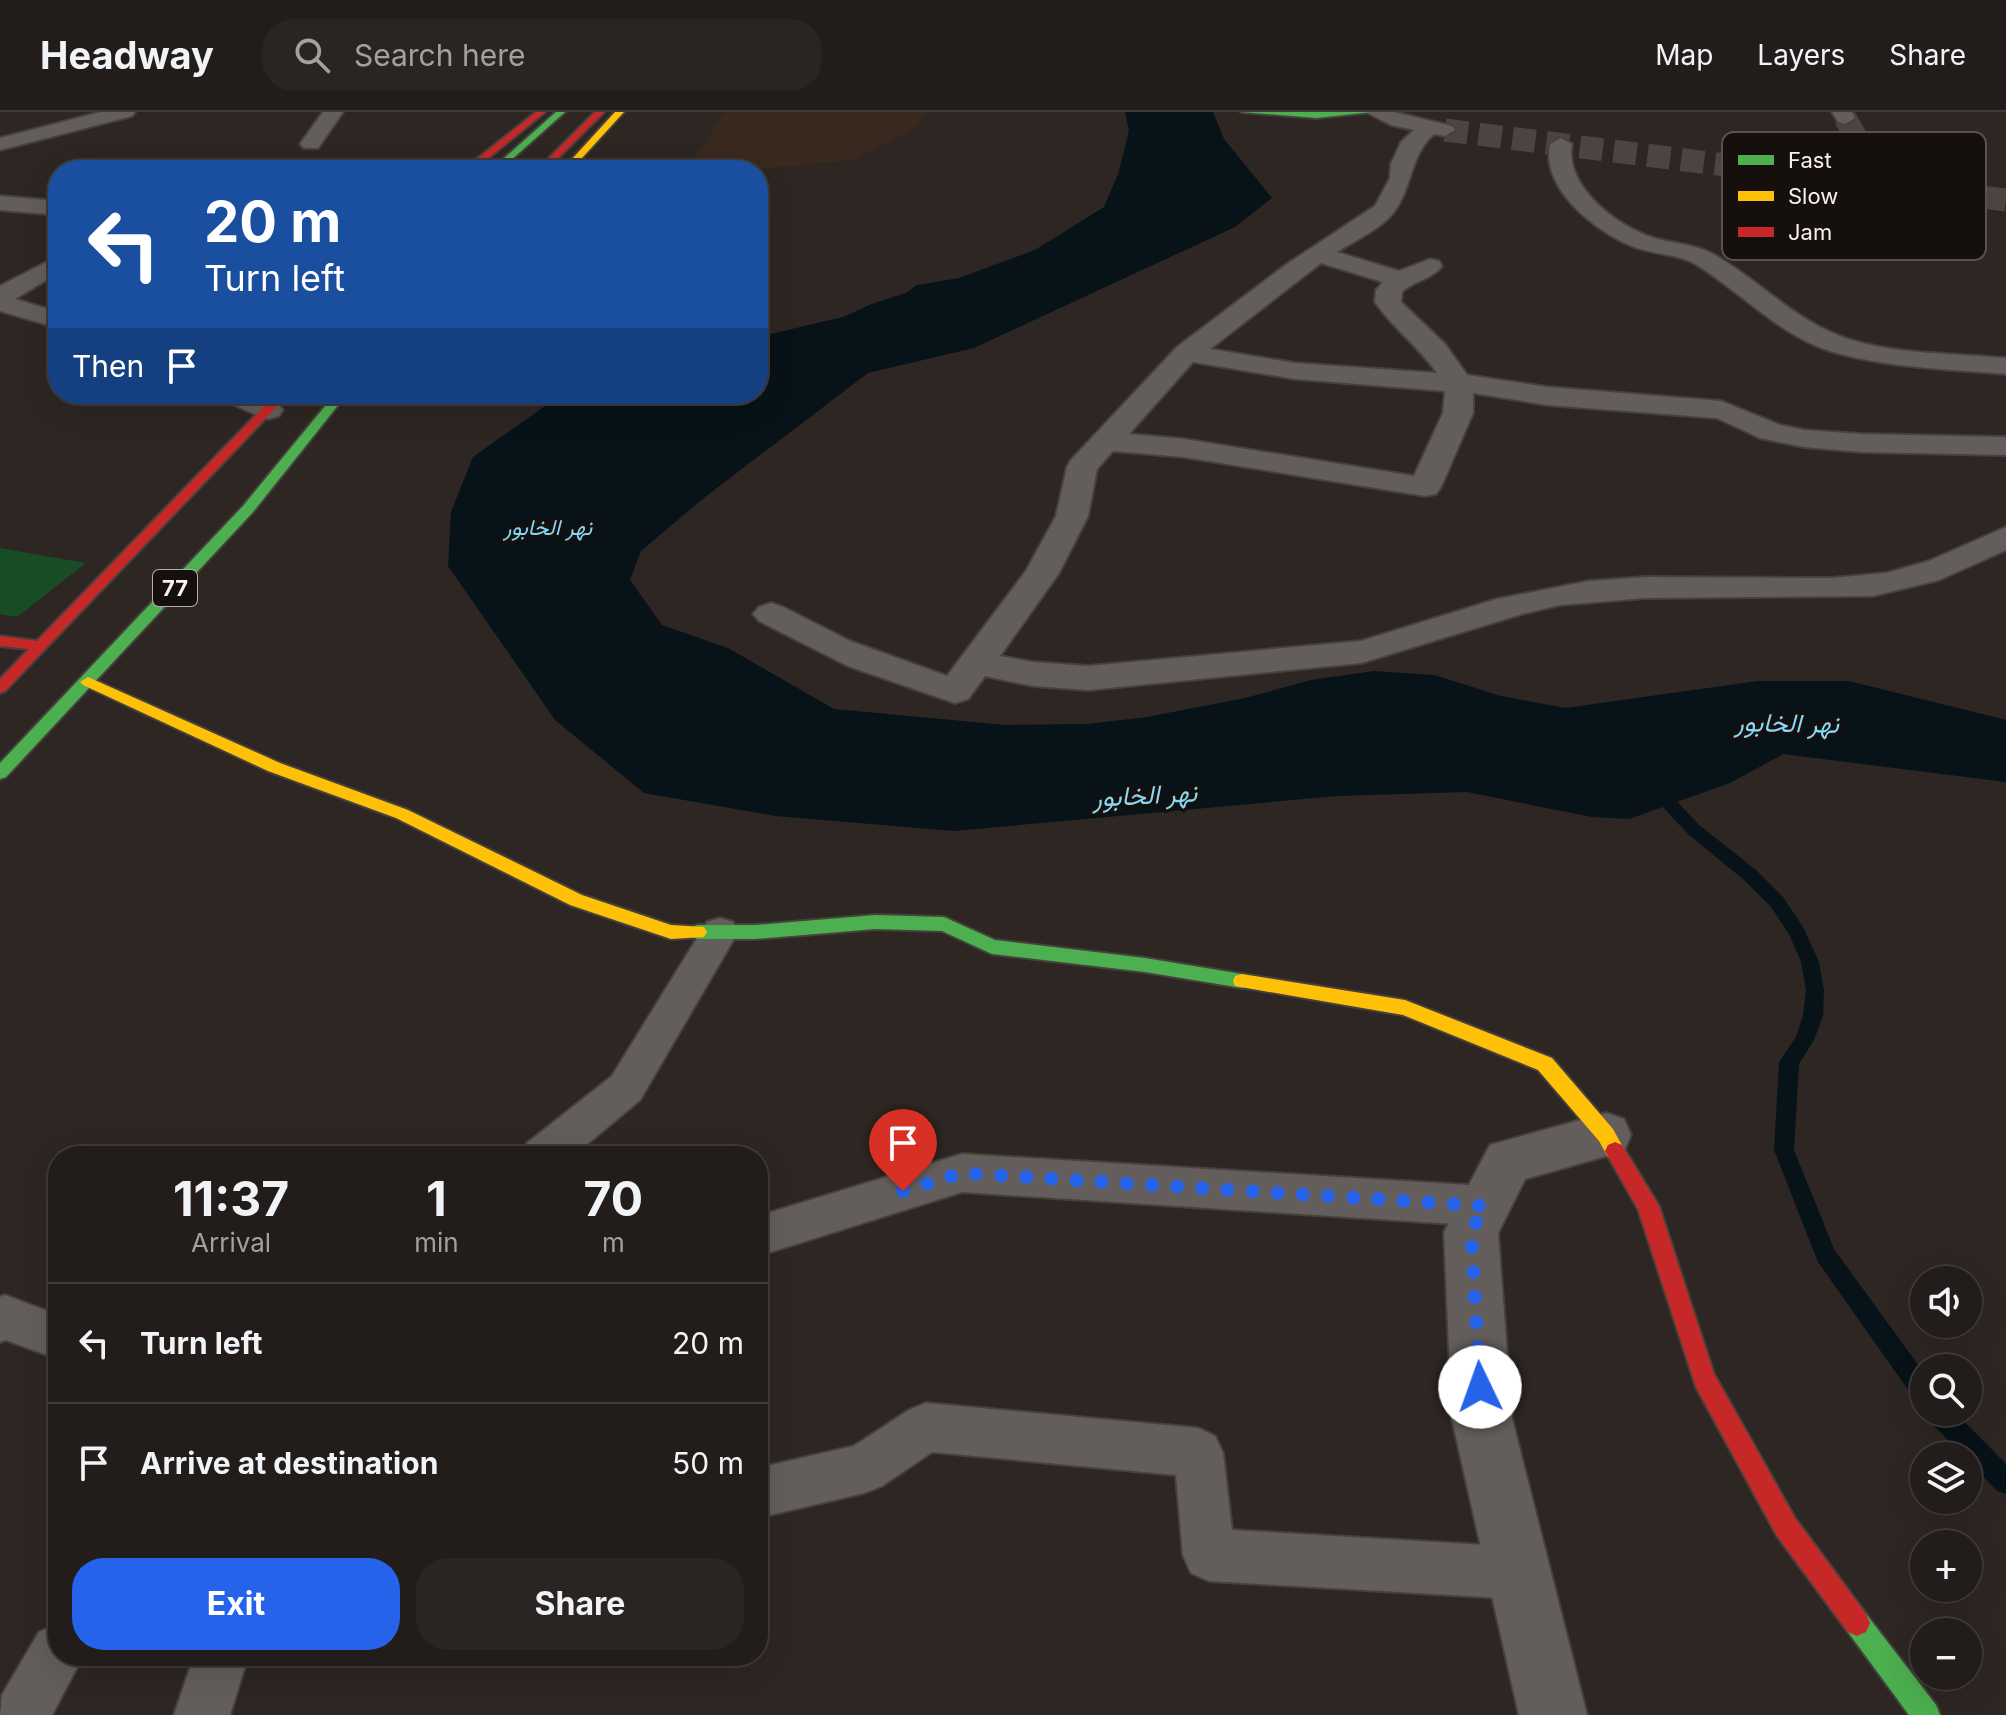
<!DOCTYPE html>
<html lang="en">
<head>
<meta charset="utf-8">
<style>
	body { margin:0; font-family:Inter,Vazirmatn,sans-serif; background:#2a2523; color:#f1f3f6; height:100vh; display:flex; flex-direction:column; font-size:30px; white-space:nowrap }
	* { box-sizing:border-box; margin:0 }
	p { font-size:26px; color:#a2a1a2 }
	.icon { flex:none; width:44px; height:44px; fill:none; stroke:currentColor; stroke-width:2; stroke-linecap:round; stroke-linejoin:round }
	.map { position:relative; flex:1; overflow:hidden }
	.side { position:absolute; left:48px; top:1034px; width:720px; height:520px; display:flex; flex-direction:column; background:#221c1a; border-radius:32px; box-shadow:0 8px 32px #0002,0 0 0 2px #3f3a39 }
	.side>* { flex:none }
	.banner { position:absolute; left:48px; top:48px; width:720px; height:244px; border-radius:32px; box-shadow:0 8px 32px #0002,0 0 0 2px #3f3a39; background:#1a4fa0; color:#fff; overflow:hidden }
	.tools { position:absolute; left:1910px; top:1154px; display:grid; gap:16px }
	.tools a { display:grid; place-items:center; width:72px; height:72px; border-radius:50%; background:#221c1a; box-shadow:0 8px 32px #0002,0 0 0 2px #3f3a39; font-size:40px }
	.pin { position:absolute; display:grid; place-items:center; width:68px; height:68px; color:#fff; margin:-82px -34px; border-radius:50% 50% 50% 0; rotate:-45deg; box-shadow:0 0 8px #0007 }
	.pin .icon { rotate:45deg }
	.me { position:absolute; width:88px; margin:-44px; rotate:357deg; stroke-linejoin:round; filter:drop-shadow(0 0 6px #0008) }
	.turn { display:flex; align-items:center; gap:28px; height:168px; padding:0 24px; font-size:36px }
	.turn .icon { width:104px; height:104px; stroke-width:2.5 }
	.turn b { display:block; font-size:56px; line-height:68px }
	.then { display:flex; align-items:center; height:76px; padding:0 24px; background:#0003; gap:16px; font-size:30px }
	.eta { display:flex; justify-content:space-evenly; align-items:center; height:136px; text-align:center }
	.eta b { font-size:48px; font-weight:700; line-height:56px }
	.action { display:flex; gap:16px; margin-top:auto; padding:16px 24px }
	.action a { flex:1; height:92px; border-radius:32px; background:#2563eb; color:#fff; font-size:32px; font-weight:700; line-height:92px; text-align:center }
	.action a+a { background:#2a2523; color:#f1f3f6 }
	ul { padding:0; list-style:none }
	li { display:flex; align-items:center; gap:24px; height:120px; padding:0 24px; border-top:2px solid #3f3a39 }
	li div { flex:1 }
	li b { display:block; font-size:30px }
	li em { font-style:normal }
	header { display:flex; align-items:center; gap:48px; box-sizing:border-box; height:112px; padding:0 40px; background:#221c1a; border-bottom:2px solid #3f3a39 }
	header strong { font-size:38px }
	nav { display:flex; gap:44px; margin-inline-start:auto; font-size:28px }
	.search { width:560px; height:72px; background:#2a2523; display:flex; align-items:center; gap:20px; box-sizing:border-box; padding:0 28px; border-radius:32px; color:#a2a1a2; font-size:30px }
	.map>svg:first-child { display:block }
	.built { fill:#39291f }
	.green { fill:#184c25 }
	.water { fill:#071318 }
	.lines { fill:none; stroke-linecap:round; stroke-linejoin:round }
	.stream { fill:#071318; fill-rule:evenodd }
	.street-tunnel { stroke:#4b4440; stroke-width:23; stroke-dasharray:23 11; stroke-linecap:butt }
	.lane-casing { stroke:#46413d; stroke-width:4 }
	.street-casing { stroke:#46413d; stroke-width:4 }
	.fast-casing { stroke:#46413d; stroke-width:4 }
	.slow-casing { stroke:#46413d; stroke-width:4 }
	.jam-casing { stroke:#46413d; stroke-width:4 }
	.lane { fill:#635e5b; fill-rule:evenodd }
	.street { fill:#635e5b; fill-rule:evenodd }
	.fast { fill:#4caf50; fill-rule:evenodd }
	.slow { fill:#ffc107; fill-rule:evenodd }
	.jam { fill:#c62828; fill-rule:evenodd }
	.route { stroke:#2563eb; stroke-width:14; stroke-dasharray:0 25.2 }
	.labels { text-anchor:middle; stroke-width:7; stroke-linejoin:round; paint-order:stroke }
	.far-water-label { font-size:22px; font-style:italic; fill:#85d8f6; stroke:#15100d }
	.shield { fill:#15100d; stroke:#b4ada8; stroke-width:2 }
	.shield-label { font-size:22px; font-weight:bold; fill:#f8f0eb }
	.water-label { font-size:26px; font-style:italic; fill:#85d8f6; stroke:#15100d }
	.key { fill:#15100d; stroke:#595350; stroke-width:2 }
	.key-label { font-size:22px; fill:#f8f0eb }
</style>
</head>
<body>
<header>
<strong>Headway</strong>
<div class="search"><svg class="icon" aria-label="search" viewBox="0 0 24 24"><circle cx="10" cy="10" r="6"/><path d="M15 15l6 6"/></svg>Search here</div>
<nav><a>Map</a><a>Layers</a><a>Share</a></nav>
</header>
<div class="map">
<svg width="2006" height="1603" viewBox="0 0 2006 1603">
	<rect width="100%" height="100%" fill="#2d2622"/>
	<path class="built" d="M725,0H926L915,16L852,48L759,57L693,48Z"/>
	<path class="green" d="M0,436L11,438L86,451L17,505L0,502Z"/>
	<path class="water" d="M1125,0H1213L1224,27L1272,86L1235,115L974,236L868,261L705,385L641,439L630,468L662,513L728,536L834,597L1005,613L1087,612L1147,605L1245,586L1311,568L1374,559L1434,563L1501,584L1565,596L1758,569H1849L2006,608V670L1783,642L1730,671L1629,707L1592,705L1467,680L1337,684L954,719L776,704L644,681L555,608L448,454L451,400L473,345L545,294L579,282H758V225L843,205L874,191L906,181L917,173L959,166L1035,138L1104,95L1118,62L1129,19Z"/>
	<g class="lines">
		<g class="stream">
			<path d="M1655,670L1661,672L1699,713L1756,758L1783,785L1803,815L1819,850L1824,878L1823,904L1814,928L1799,952L1794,1038L1834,1137L1924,1261V1293L1916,1289L1818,1150L1774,1038L1779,950L1796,925L1803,904L1806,878L1801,850L1789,822L1771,795L1744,768L1687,721L1649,680L1647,676Z"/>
			<path d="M1926,1300H1955L2006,1352V1382L1997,1379L1968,1349V1344H1964L1929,1309Z"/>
		</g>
		<g class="street-tunnel">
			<path d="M1845,6L1883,72"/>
			<path d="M1445,18L2006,88"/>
		</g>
		<defs>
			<g id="lane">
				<path d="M720,806L733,810L738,820L640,988L573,1044H521L527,1031L612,964L707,810Z"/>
				<path d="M962,1042L1485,1074L1500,1080L1507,1094L1500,1108L1485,1114L962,1080L758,1144V1104Z"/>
				<path d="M5,1183L58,1203V1247L6,1228L0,1230V1185Z"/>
				<path d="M926,1291L1198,1316L1215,1324L1223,1341L1232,1418L1519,1435L1537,1443L1545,1461L1537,1479L1519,1487L1209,1469L1191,1461L1183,1443L1176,1363L932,1340L882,1374L864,1381L758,1406V1356L854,1334L909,1298Z"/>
				<path d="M58,1512V1544H83L52,1603H0L2,1583L39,1520Z"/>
				<path d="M194,1544H248L230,1603H174Z"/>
			</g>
			<g id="street">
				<path d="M101,0H135L132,4L0,38V26Z"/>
				<path d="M323,0H343L318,36H304L300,32Z"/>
				<path d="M1366,0H1394L1452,14L1455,18L1445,24L1434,22C1410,43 1413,74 1394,100C1382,116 1354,129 1337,140L1399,159L1430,147L1439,149L1442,154C1433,167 1413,169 1402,180L1401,190L1445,232L1467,263L1547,275L1721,289L1780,313L1804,318L1861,322L2006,325V343L1861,340L1804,335L1760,326L1717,306L1547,293L1473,281V301L1441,375L1436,382L1425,384L1184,345L1113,339L1097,357L1088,404L1059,461L1000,544L1033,550L1088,554L1361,529L1497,487L1589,469L1646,465L1832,466L1886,461L1929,449L2006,415V438L1939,468L1873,484L1646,486L1560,493L1522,502L1361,551L1088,578L1033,574L985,564L968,587L955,591L848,554L759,509L753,502L759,495L771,491L783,495L850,529L947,564L1026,459L1056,404L1067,355L1071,348L1177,235L1287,152L1375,94L1390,66L1391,52L1401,30L1414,18L1391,13ZM1321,151L1383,170L1376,178L1375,190C1393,216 1419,235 1437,261L1295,251L1210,237ZM1193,250L1295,267L1445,279L1443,301L1414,364L1184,327L1129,322Z"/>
				<path d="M1832,0H1852L1855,6L1845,12L1838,10Z"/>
				<path d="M1561,26L1572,32C1564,74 1617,115 1654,126C1674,132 1695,132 1713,142C1759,168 1796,210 1848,227C1898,243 1954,241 2006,246V262C1947,257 1887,256 1830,239C1778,222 1742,181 1697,153C1677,141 1653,143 1632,134C1595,119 1541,77 1550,32Z"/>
				<path d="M0,84L58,89V103L0,98Z"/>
				<path d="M58,144V161L15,187L58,200V216L0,199V174Z"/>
				<path d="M219,282C240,282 270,278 283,298L279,304L269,307L259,304L223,288Z"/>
				<path d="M1606,1001L1624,1007L1631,1023L1624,1039L1525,1067L1498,1121L1512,1307L1587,1603H1519L1452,1307L1444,1120L1490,1033Z"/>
			</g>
			<g id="fast">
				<path d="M556,0H565L500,58H491Z"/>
				<path d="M1241,0H1372L1317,6Z"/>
				<path d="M335,282H347L253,400L6,665L0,667V651L243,394Z"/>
				<path d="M875,803L944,805L995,828L1145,846L1242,862L1249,864L1251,869L1249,874L1242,876L1145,860L992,842L942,819L875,817L755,827H698L692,825L689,820L692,815L698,813H755Z"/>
				<path d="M1857,1498L1866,1502L1936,1593L1940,1603H1909L1848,1520L1844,1511L1848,1502Z"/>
			</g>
			<g id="slow">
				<path d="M615,0H624L571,58H562Z"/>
				<path d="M88,565L280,651L408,698L582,783L671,813L704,815L707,820L704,825L671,827L570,793L396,706L268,659L83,573L80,570Z"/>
				<path d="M1242,862L1405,888L1552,946L1613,1017L1625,1039L1622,1045L1615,1048L1608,1045L1599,1029L1538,958L1403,903L1235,874L1233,869L1235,864Z"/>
			</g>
			<g id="jam">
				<path d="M536,0H545L480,53L479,58H471L473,50Z"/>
				<path d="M595,0H604L546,58H537Z"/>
				<path d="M276,282H289L5,579L0,581V567L29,537L0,534V524L37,529Z"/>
				<path d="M1615,1030L1622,1033L1659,1094L1714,1262L1795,1406L1866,1502L1870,1511L1866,1520L1857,1524L1848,1520L1777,1424L1696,1275L1638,1097L1605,1039L1608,1033Z"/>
			</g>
		</defs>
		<use href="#lane" class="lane-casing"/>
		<use href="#street" class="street-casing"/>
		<use href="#fast" class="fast-casing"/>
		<use href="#slow" class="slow-casing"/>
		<use href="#jam" class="jam-casing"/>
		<use href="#lane" class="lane"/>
		<use href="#street" class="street"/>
		<use href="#fast" class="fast"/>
		<use href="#slow" class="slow"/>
		<use href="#jam" class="jam"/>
	</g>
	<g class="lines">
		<path class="route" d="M903,1079L962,1061L1485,1094L1471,1120L1480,1275"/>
	</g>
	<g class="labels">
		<g class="far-water-label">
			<text x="548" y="423">نهر الخابور</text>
		</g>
		<rect class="shield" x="153" y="458" width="44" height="36" rx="6"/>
		<g class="shield-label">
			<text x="175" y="484">77</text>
		</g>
		<g class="water-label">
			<text transform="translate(1787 611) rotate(1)" y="9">نهر الخابور</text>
			<text transform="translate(1145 683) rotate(-3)" y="9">نهر الخابور</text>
		</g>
	</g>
	<rect x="1722" y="20" width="264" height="128" rx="12" class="key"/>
	<rect x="1738" y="43" width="36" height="10" fill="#4caf50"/>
	<rect x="1738" y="79" width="36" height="10" fill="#ffc107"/>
	<rect x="1738" y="115" width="36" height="10" fill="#c62828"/>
	<g class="key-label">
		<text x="1788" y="56">Fast</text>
		<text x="1788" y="92">Slow</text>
		<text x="1788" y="128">Jam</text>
	</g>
</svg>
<div class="tools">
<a><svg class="icon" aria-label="sound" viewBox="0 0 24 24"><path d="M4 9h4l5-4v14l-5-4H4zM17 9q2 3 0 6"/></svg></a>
<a><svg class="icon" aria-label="search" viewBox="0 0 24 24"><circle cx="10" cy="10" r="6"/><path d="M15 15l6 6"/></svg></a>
<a><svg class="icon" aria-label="layers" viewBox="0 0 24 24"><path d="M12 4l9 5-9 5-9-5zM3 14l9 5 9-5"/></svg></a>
<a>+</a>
<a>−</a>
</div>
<div class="pin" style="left:903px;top:1079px;background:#d93025"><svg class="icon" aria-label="arrive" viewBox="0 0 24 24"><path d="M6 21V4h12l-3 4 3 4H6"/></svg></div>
<svg class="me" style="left:1480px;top:1275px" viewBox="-20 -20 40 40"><circle r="19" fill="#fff"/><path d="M0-13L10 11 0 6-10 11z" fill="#2563eb"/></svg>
<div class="banner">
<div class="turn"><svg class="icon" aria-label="left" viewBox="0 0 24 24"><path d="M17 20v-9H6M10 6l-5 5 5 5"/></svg><div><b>20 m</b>Turn left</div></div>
<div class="then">Then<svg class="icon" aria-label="arrive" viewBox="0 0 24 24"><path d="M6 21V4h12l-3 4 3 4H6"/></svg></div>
</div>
<section class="side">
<div class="eta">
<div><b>11:37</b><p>Arrival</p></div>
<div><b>1</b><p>min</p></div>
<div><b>70</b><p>m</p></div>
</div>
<ul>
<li><svg class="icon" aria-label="left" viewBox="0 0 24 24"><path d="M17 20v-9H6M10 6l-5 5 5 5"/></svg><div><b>Turn left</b></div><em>20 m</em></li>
<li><svg class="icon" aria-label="arrive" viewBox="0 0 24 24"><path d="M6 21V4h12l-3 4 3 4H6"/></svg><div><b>Arrive at destination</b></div><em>50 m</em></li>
</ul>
<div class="action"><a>Exit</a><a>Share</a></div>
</section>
</div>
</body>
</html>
